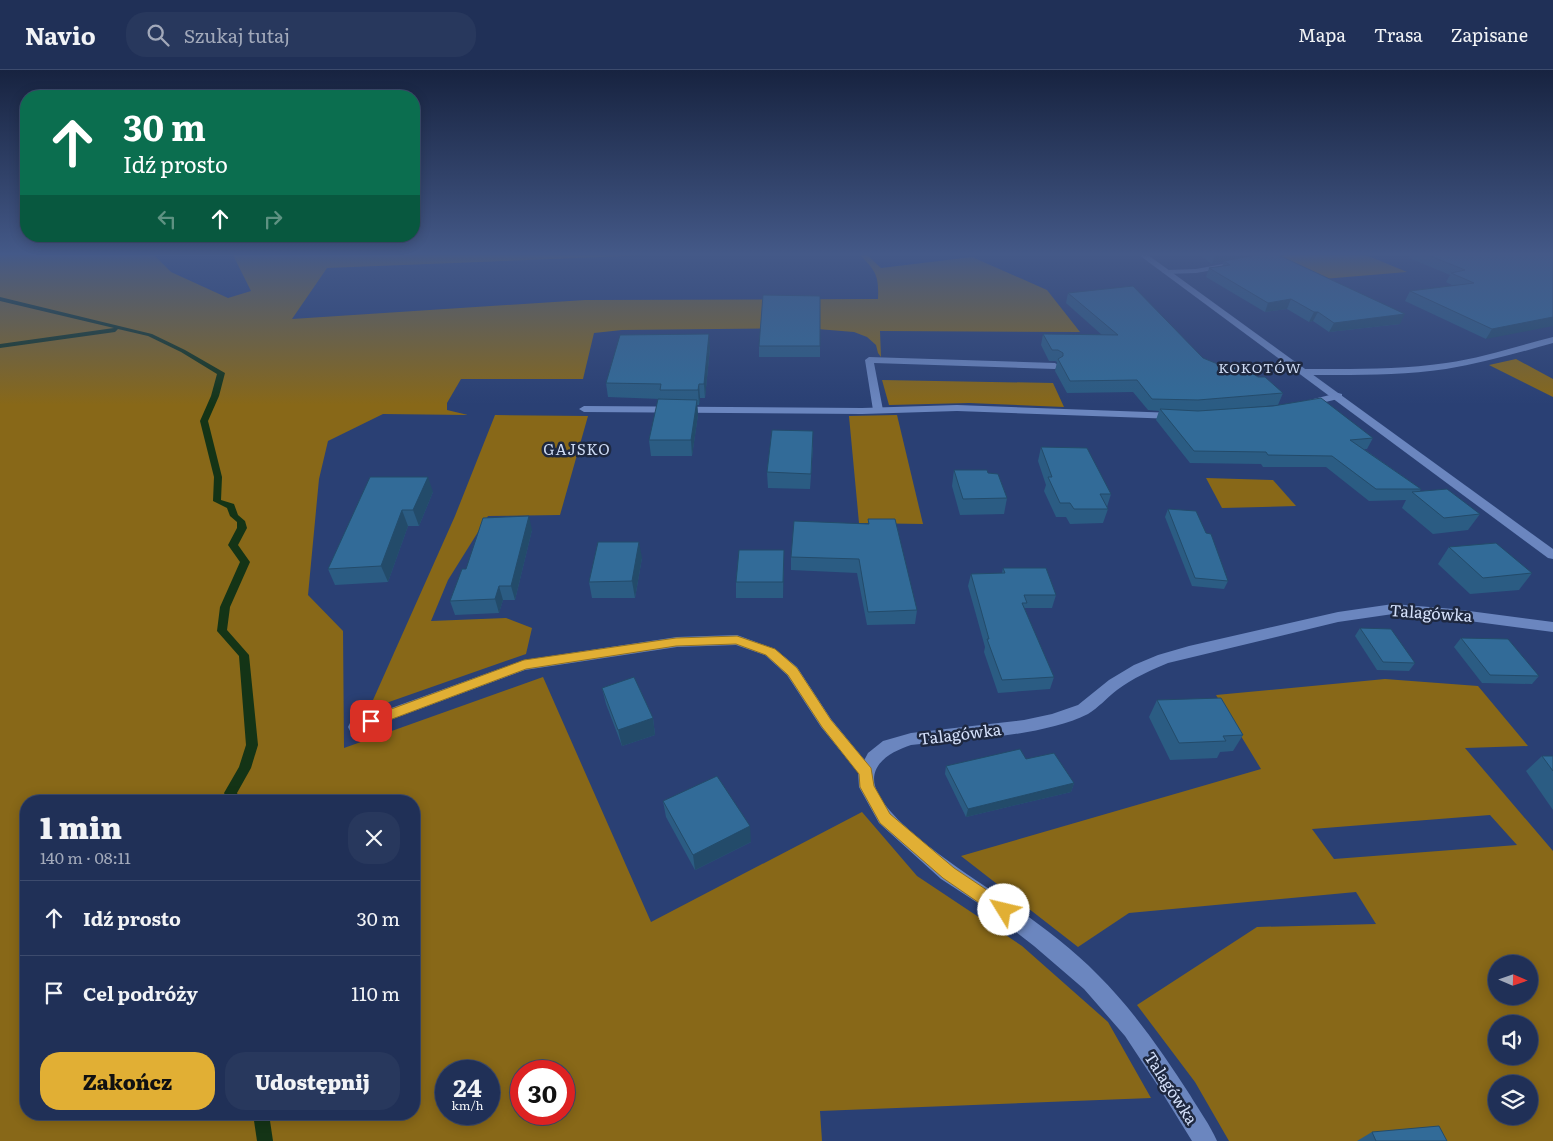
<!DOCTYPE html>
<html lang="pl">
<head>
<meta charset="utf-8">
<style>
	body { margin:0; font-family:Literata,serif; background:#28385d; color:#f1f3f6; height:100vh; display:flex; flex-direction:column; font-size:19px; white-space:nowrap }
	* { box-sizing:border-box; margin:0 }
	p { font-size:16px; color:#a2a9ba }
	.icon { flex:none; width:28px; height:28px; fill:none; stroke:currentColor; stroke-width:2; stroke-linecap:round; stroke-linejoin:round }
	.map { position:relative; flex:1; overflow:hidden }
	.sheet { position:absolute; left:20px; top:725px; width:400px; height:325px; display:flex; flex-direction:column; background:#203057; border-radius:20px; box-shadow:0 2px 12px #0003,0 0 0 1px #3d4b6d }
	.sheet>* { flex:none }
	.top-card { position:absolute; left:20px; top:20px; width:400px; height:152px; border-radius:20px; box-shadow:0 2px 12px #0003,0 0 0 1px #3d4b6d; background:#0b6e4f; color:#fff; overflow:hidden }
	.needle { width:32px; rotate:92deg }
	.buttons { position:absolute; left:1488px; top:885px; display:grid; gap:10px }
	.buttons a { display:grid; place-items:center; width:50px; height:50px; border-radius:50%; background:#203057; box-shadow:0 2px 12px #0003,0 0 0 1px #3d4b6d; font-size:25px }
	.speed { position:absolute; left:435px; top:990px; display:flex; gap:10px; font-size:25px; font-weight:700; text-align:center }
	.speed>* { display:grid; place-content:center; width:65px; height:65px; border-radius:50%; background:#203057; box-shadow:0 2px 12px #0003,0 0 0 1px #3d4b6d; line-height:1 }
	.speed small { font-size:12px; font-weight:400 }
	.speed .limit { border:8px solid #d22; background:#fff; color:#111 }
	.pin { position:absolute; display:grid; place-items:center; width:42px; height:42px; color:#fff; margin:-21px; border-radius:10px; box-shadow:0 2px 8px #0006 }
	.me { position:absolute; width:55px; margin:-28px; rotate:306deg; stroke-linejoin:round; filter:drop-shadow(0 0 4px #0008) }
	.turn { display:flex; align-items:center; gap:18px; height:105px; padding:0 20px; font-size:22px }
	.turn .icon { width:65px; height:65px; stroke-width:2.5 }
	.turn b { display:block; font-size:35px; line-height:42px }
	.lanes { display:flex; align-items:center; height:48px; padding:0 20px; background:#0003; justify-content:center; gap:25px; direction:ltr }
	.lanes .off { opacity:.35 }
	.round { display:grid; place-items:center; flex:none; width:52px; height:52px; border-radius:20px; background:#28385d }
	.headline { display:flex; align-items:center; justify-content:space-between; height:85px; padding:0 20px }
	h1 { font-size:30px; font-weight:800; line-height:38px }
	.cta { display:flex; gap:10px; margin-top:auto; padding:10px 20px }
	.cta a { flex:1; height:58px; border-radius:20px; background:#e1af34; color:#111; font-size:20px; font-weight:800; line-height:58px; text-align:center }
	.cta a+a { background:#28385d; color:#f1f3f6 }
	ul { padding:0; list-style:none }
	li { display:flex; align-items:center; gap:15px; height:75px; padding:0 20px; border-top:1px solid #3d4b6d }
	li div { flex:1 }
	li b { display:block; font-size:19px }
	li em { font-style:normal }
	header { display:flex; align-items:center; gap:30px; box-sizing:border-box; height:70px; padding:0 25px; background:#203057; border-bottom:1px solid #3d4b6d }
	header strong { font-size:24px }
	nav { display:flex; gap:28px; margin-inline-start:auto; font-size:18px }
	.search { width:350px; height:45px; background:#28385d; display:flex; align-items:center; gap:12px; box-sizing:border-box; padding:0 18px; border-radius:20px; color:#a2a9ba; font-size:19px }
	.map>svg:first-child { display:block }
	.green { fill:#886818; fill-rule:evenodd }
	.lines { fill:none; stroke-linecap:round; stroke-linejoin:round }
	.stream { fill:#143416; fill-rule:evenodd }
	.service { fill:#6b86bf; fill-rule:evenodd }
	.minor { fill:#6b86bf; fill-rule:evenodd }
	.tertiary { fill:#6b86bf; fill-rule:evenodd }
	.wall { fill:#2b5c83 }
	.shaded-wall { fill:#234b6a }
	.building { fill:#326b98; stroke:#234b6a }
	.route { fill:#e1af34; stroke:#927222 }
	.labels { text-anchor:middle; stroke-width:5; stroke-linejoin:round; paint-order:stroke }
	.far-quarter-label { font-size:14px; letter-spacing:1px; fill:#cedbf4; stroke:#1e2840 }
	.neighbourhood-label { font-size:15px; letter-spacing:1px; fill:#cedbf4; stroke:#1e2840 }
	.near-street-label { font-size:16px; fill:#d5e1fb; stroke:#1e2840 }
</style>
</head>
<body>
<header>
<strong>Navio</strong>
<div class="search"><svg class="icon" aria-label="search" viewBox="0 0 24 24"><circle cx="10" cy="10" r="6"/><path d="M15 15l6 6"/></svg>Szukaj tutaj</div>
<nav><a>Mapa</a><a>Trasa</a><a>Zapisane</a></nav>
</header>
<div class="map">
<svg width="1553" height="1071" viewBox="0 0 1553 1071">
	<rect width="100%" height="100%" fill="#2a4074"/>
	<g class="green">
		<path d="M0,185H154L171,202L228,228L251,221L233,185H652L327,198L292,249L585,230L878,229C879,206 876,201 860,185H867L881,198L972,187L1047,220L1080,262L880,261L881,287L878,283L876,275L867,267L854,262L805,258L622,260L594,263L583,309H461L447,333V340L468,345L383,344L328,371L319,409L308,525L343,561L344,678L543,607L651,852L862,742L917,806L1022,876L1108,952L1151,1028L820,1041L822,1071H0ZM26,731H414V1044H26ZM446,1001H489V1044H446ZM521,1001H564V1044H521Z"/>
		<path d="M1284,185H1366L1407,202L1323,209L1273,187Z"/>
		<path d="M1516,289L1553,309V327L1489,295Z"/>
		<path d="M882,310L1053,313L1064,337L969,333L889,335Z"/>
		<path d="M495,345L588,346L560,445L488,446L448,510L431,551L506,548L532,558L526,584L369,639L455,446Z"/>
		<path d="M897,345L923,454L859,453L849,346Z"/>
		<path d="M1206,408L1273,410L1296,436L1222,438Z"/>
		<path d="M1385,609L1478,616L1528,676L1465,678L1553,781V1071H1229L1195,1012L1137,935L1257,857L1376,854L1356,822L1129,843L1078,877L961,786L1261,699L1216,625ZM1490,745L1517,775L1334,789L1312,759ZM1496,894H1529V926H1496ZM1496,954H1529V986H1496ZM1496,1014H1529V1046H1496Z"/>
	</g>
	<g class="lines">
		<g class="stream">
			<path d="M0,227L152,264L185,280L225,303L219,326L208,351L222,407L221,430L234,434L238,445L245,451L247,458L238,475L250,492L230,537L227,560L249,585L258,675L251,698L237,723L241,731H228L224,723L239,697L246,675L239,586L217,561L220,537L240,492L228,475L237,458V452L230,446L227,438L213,431L214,407L200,351L211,326L217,304L181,282L148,266L118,259L115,262L0,278V274L114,258L0,231Z"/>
			<path d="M253,1044H269L273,1071H257Z"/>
		</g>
		<g class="service">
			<path d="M1239,191L1243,193L1242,195L1196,203L1166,204L1162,202L1166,200L1196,199Z"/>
			<path d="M869,287L1055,293L1059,296L1055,299L874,293L883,340L878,343L873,340L865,290Z"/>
			<path d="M737,565L775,579L797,597L831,649L871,698L874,702L871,706L866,708L861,706L821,657L787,605L765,585L736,575L677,577L525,600L355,663L350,661L348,657L350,653L524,590L677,567Z"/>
		</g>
		<g class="minor">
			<path d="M1553,267V273C1518,283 1482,293 1446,299C1399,306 1352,305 1305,305L1300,302L1305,299C1352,299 1399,300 1446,293C1482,288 1517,276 1553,267Z"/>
			<path d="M1338,323L1342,324V328L1305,337L1300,334L1301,332Z"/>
			<path d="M957,335L1175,343L1180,346L1175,349L957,341L862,344L584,342L579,339L584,336L862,338Z"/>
			<path d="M1393,534L1454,539L1553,552V562L1454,549L1393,544L1338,552L1168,593C1151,600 1133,608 1117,620C1108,627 1098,638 1088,644C1042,667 963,669 911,675C893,681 869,693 875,716C886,753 966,803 998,825C1032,849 1069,875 1098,905C1134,941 1163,983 1190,1025C1199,1040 1210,1055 1217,1071H1192L1158,1016L1125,966L1084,919L1034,876L984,837L941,809L879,753L859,717L858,702L868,683L883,671L911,663L1024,650L1052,644L1078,635L1109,610L1134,595L1158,585L1189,576L1338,542Z"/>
		</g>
		<path class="tertiary" d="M1139,185H1148L1553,479V489L1548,488Z"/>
	</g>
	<g class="wall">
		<path d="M1199,185H1278L1400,254L1329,262L1313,251L1309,252L1287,239L1265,242L1206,207L1209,198L1222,196L1224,192L1212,194Z"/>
		<path d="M1411,185H1553L1486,269L1405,231L1410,221L1454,216L1446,212L1450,205L1409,188Z"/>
		<path d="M1068,223L1203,288L1220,295L1258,307L1283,323L1278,335L1244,338L1373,368L1367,379H1364L1421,419L1420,421L1480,444L1468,460L1433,464L1402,438L1406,430L1369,431L1326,397H1263L1261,394L1190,393L1156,350L1159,341L1148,340L1133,322L1067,323L1055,301L1057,292L1055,291H1049L1041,275L1043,264L1102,265L1066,233Z"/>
		<rect x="759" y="276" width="61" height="11"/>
		<path d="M710,278L705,328H700L699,335H697L698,345L692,386H651L649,370L661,329L608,327L606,313Z"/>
		<path d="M813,377L810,419L768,418L767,402Z"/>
		<path d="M1041,377L1111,424L1107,437L1108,439L1103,453L1070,454L1066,447H1056L1044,421L1046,415L1038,391Z"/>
		<path d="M954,400L988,403L1007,428L1004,444L960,445L952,416Z"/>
		<path d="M370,407L433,422L419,456H408L388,512L335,515L328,499Z"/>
		<path d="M1168,439L1206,463L1228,511L1224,519L1192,516L1165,447Z"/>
		<path d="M868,449L917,540L915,554L867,555L857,503L791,500V487L868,454Z"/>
		<path d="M532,460L515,530H503L499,543L455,545L450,531L466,499Z"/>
		<path d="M1449,477L1532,503L1519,520L1470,524L1438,494Z"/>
		<path d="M784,480L783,528H736V512Z"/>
		<path d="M642,488L635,528H592L589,512Z"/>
		<path d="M1003,498L1056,525L1052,538H1025V540L1054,607L1050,619L998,623L984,582L985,577L968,516L971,504L1002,503Z"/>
		<path d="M1360,558L1415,593L1409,601L1377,600L1355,566Z"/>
		<path d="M1461,568L1539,606L1532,614L1482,613L1454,577Z"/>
		<path d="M602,618L653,648L655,665L622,676L606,634Z"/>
		<path d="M1157,630L1243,665L1233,681L1220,682L1217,688L1170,690L1149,647Z"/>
		<path d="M1542,686H1553V740L1526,701Z"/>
		<path d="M946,696L1074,713L1071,722L966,747L945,704Z"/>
		<path d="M663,731L751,772L695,800L666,747Z"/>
		<path d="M1372,1062L1447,1071H1357Z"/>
	</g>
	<g class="shaded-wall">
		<path d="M1215,185H1258L1212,194Z"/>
		<path d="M1291,229L1287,239L1265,242L1268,233Z"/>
		<path d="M1314,242H1318L1313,251L1309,252Z"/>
		<path d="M1405,244L1400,254L1329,262L1334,253Z"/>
		<path d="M1553,244V256L1486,269L1492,259Z"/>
		<path d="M709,264L710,278L705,328L704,314Z"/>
		<path d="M699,314L700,328L699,335L698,320Z"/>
		<path d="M697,330L698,345L692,386L691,370Z"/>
		<path d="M428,407L433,422L419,456L413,440Z"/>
		<path d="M402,440L408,456L388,512L381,496Z"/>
		<path d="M529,446L532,460L515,530L511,516Z"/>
		<path d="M639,472L642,488L635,528L632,511Z"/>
		<path d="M784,480V497L783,528V512Z"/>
		<path d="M499,516L503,530L499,543L495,529Z"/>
		<path d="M653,648L655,665L622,676L618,660Z"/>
		<path d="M1074,713L1071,722L966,747L968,739Z"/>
		<path d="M750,756L751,772L695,800L693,785Z"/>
	</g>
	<g class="building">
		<path d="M1255,185H1278L1405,244L1334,253L1318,242H1314L1291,229L1268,233L1209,198L1230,195L1224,191Z"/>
		<path d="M1428,185H1553V247L1492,259L1410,221L1474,213L1451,203L1465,200Z"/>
		<path d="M1133,216L1203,288L1220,295L1239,294L1258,307H1265L1283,323L1198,330L1152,329L1137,310L1070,311L1058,289L1063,286V283L1058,280H1052L1043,264L1118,265L1068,223Z"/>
		<path d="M763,225L820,226V276H759Z"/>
		<path d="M709,264L704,314H699L698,320H660L661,314L606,313L620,265Z"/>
		<path d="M1321,328L1373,368L1350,370L1421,419H1376L1332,386L1268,385L1266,382L1194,381L1160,339L1198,341L1273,336Z"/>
		<path d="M658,329L697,330L691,370H649Z"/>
		<path d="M772,360L813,361L811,404L767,402Z"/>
		<path d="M1041,377L1087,378L1111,424H1100L1108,439H1074L1070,433H1060L1048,407H1052Z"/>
		<path d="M954,400H987L988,403L998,404L1007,428L963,429Z"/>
		<path d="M370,407H428L413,440H402L381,496L328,499Z"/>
		<path d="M1447,419L1480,444L1444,448L1412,422Z"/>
		<path d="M1168,439L1196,441L1206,463L1211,464L1228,511L1195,508Z"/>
		<path d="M529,446L511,516H499L495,529L450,531L462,499H466L483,448Z"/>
		<path d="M868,449H895L917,540L868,542L859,489L791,487L794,451L869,454Z"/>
		<path d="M598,472H639L632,511L589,512Z"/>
		<path d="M1496,473L1532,503L1483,508L1449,477Z"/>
		<path d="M739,480H784L783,512H736Z"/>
		<path d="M1003,498H1046L1056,525H1024L1027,533H1022L1054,607L1002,610L987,569H989L971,504L1005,503Z"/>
		<path d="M1360,558L1391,559L1415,593L1383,592Z"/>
		<path d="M1461,568L1508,569L1539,606L1490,605Z"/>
		<path d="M634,607L653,648L618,660L602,618Z"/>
		<path d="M1221,628L1243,665L1223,666L1226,671L1179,673L1157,630Z"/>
		<path d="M1020,679L1026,689L1054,683L1074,713L968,739L946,696Z"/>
		<path d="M1542,686H1553V701Z"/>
		<path d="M717,706L750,756L693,785L663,731Z"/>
		<path d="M1439,1056L1447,1071H1376L1372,1062Z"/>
	</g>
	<linearGradient id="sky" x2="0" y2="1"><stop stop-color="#172340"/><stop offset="0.55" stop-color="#445988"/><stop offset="1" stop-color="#445988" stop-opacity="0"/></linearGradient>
	<rect width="1553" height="335" fill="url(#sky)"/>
	<path class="route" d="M737,566L775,579L797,598L831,650L871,698L874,716L890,744L954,798L1009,835L1012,840L1009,846L1004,848L998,846L943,808L880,753L860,717L859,704L822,657L788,605L766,585L736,574L676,576L526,599L376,655H367L365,651L367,648L524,590L676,568Z"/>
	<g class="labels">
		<g class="far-quarter-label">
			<text x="1260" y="303">KOKOTÓW</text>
		</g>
		<g class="neighbourhood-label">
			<text x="577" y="385">GAJSKO</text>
		</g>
		<g class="near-street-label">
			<text transform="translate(1431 543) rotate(4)" y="6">Talagówka</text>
			<text transform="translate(960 664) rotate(-7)" y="6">Talagówka</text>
			<text transform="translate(1171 1018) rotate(57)" y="6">Talagówka</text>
		</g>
	</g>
</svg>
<div class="buttons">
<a><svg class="needle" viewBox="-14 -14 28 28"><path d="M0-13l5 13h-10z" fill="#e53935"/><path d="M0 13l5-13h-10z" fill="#a2a9ba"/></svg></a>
<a><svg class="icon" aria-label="sound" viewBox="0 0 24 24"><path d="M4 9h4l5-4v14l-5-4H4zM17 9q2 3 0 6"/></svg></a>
<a><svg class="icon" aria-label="layers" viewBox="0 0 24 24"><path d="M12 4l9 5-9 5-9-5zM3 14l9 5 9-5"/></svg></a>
</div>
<div class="speed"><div>24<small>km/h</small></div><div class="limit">30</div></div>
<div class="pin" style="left:371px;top:651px;background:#d93025"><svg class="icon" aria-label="arrive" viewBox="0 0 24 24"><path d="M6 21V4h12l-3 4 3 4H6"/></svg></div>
<svg class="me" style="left:1004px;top:840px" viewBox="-20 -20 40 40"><circle r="19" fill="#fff"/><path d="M0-13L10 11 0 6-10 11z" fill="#e1af34"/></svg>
<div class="top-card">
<div class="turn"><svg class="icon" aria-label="ahead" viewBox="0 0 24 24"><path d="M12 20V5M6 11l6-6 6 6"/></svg><div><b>30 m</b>Idź prosto</div></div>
<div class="lanes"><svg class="icon off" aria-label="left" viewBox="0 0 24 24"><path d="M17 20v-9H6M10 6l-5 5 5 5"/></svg><svg class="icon" aria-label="ahead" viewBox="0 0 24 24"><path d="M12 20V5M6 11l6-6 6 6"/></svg><svg class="icon off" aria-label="right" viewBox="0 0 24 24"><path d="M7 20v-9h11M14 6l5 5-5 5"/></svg></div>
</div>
<section class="sheet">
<div class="headline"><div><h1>1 min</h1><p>140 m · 08:11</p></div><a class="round"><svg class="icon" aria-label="close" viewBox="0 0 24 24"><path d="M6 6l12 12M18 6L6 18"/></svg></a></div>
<ul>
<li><svg class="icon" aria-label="ahead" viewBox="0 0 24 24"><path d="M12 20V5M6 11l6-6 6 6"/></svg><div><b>Idź prosto</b></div><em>30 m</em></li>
<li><svg class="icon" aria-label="arrive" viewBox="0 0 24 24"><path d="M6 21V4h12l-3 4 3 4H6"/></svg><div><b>Cel podróży</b></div><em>110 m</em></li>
</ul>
<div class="cta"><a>Zakończ</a><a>Udostępnij</a></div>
</section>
</div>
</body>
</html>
